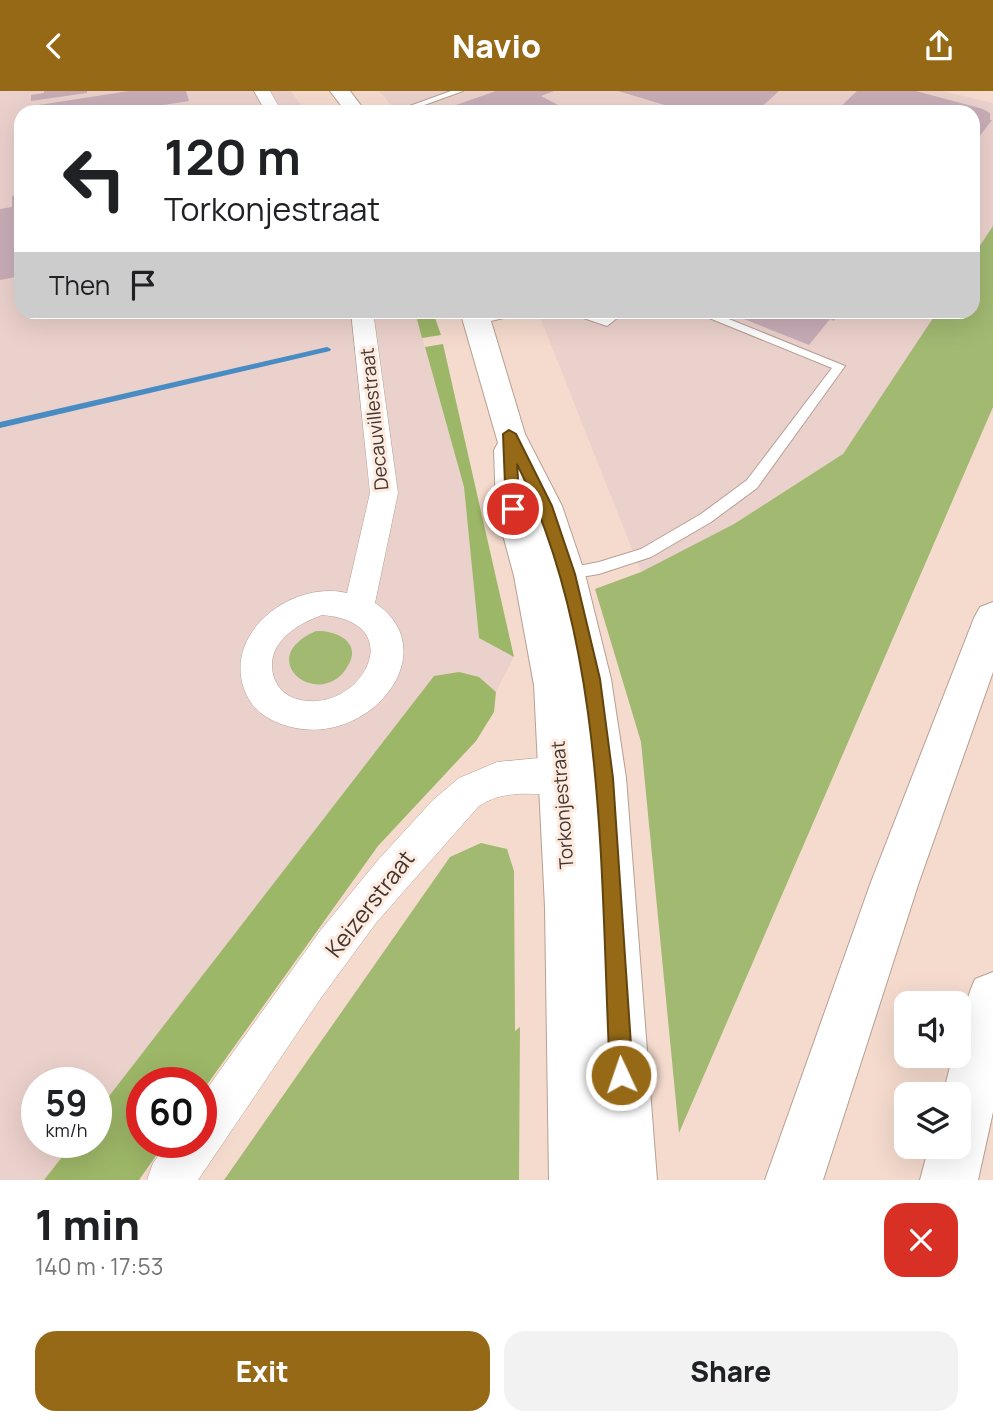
<!DOCTYPE html>
<html lang="en">
<head>
<meta charset="utf-8">
<style>
	body { margin:0; font-family:Manrope,sans-serif; background:#f2f2f2; color:#202124; height:100vh; display:flex; flex-direction:column; font-size:26px; white-space:nowrap }
	* { box-sizing:border-box; margin:0 }
	p { font-size:23px; color:#757577 }
	.icon { flex:none; width:38px; height:38px; fill:none; stroke:currentColor; stroke-width:2; stroke-linecap:round; stroke-linejoin:round }
	.map { position:relative; height:1089px; overflow:hidden }
	.panel { display:flex; flex-direction:column; background:#fff; flex:1 }
	.panel>* { flex:none }
	.banner { position:absolute; left:14px; top:14px; width:966px; height:214px; border-radius:21px; box-shadow:0 7px 28px #0002; background:#fff; color:#202124; overflow:hidden }
	.controls { position:absolute; left:894px; top:900px; display:grid; gap:14px }
	.controls a { display:grid; place-items:center; width:77px; height:77px; border-radius:14px; background:#fff; box-shadow:0 7px 28px #0002; font-size:35px }
	.speed { position:absolute; left:21px; top:976px; display:flex; gap:14px; font-size:35px; font-weight:700; text-align:center }
	.speed>* { display:grid; place-content:center; width:91px; height:91px; border-radius:50%; background:#fff; box-shadow:0 7px 28px #0002; line-height:1 }
	.speed small { font-size:18px; font-weight:400 }
	.speed .limit { border:10px solid #d22; background:#fff; color:#111 }
	.pin { position:absolute; display:grid; place-items:center; width:60px; height:60px; color:#fff; margin:-30px; border:4px solid #fff; border-radius:50%; box-shadow:0 2px 7px #0007 }
	.me { position:absolute; width:77px; margin:-38px; rotate:357deg; stroke-linejoin:round; filter:drop-shadow(0 0 5px #0008) }
	.turn { display:flex; align-items:center; gap:24px; height:147px; padding:0 35px; font-size:32px }
	.turn .icon { width:91px; height:91px; stroke-width:2.5 }
	.turn b { display:block; font-size:49px; line-height:60px }
	.then { display:flex; align-items:center; height:66px; padding:0 35px; background:#0003; gap:14px; font-size:26px }
	.round { display:grid; place-items:center; flex:none; width:74px; height:74px; border-radius:21px; background:#f2f2f2 }
	.head { display:flex; align-items:center; justify-content:space-between; height:119px; padding:0 35px }
	h1 { font-size:42px; font-weight:800; line-height:52px }
	.primary-button { display:flex; gap:14px; margin-top:auto; padding:14px 35px }
	.primary-button a { flex:1; height:80px; border-radius:21px; background:#956915; color:#fff; font-size:28px; font-weight:800; line-height:80px; text-align:center }
	.primary-button a+a { background:#f2f2f2; color:#202124 }
	header { display:flex; justify-content:space-between; align-items:center; height:91px; padding:0 35px; background:#956915; color:#fff; font-size:32px; font-weight:800 }
	.map>svg:first-child { display:block }
	.industrial { fill:#ebd1cc }
	.green { fill:#a1b971 }
	.forest { fill:#9db768 }
	.lines { fill:none; stroke-linecap:round; stroke-linejoin:round }
	.stream { fill:#488cc3; fill-rule:evenodd }
	.building { fill:#c8adb7 }
	.lane-casing { stroke:#b79f93; stroke-width:2 }
	.street-casing { stroke:#b79f93; stroke-width:1 }
	.primary-casing { stroke:#b79f93; stroke-width:2 }
	.highway-casing { stroke:#b79f93; stroke-width:2 }
	.lane { fill:#fff; fill-rule:evenodd }
	.street { fill:#fff; fill-rule:evenodd }
	.primary { fill:#fff; fill-rule:evenodd }
	.highway { fill:#fff; fill-rule:evenodd }
	.route { fill:#956915; stroke:#61440e; stroke-width:2 }
	.labels { text-anchor:middle; stroke-width:6; stroke-linejoin:round; paint-order:stroke }
	.street-label { font-size:19px; fill:#403630; stroke:#feeadf }
	.near-street-label { font-size:23px; fill:#403630; stroke:#feeadf }
</style>
</head>
<body>
<header><svg class="icon" aria-label="back" viewBox="0 0 24 24"><path d="M15 5l-7 7 7 7"/></svg>Navio<svg class="icon" aria-label="share" viewBox="0 0 24 24"><path d="M12 15V3M7 8l5-5 5 5M5 13v7h14v-7"/></svg></header>
<div class="map">
<svg width="993" height="1089" viewBox="0 0 993 1089">
	<rect width="100%" height="100%" fill="#f5dbce"/>
	<g class="industrial">
		<path d="M0,0H291L306,21H21V220L415,221L464,396L479,546L514,566L496,601L479,586H434L96,1022V992H37V1052H73L44,1089H0Z"/>
		<path d="M379,0H942L993,12V135L973,165V21H397Z"/>
		<path d="M538,221H937L843,363L734,433L641,481Z"/>
	</g>
	<g class="green">
		<path d="M993,135V316L679,1042L641,651L595,498L641,481L734,433L843,363L937,221L973,220V165Z"/>
		<path d="M316,540C335,539 361,550 349,573C323,623 250,569 316,540Z"/>
		<path d="M481,752L507,758L514,780L515,940L520,936L519,1089H224L450,766Z"/>
	</g>
	<g class="forest">
		<path d="M415,221H433L441,244L422,247Z"/>
		<path d="M443,253L514,566L479,547L464,396L425,256Z"/>
		<path d="M459,581L479,586L496,601L494,621L476,650L378,755L201,1002V992H142V1052H165L139,1089H44L73,1052H96V1022L434,585Z"/>
	</g>
	<g class="lines">
		<path class="stream" d="M327,256L331,258L330,260L0,337V331Z"/>
	</g>
	<g class="building">
		<path d="M44,0H87V2L31,10V4L44,2Z"/>
		<path d="M129,0H186L189,10L118,21H39V14Z"/>
		<path d="M496,0H554L541,5L564,17L555,21H436Z"/>
		<path d="M618,0H779L756,21H688Z"/>
		<path d="M857,0H916L983,18L990,22V29H992L973,54V21H835Z"/>
		<path d="M21,104V185L0,189V118L12,116V105Z"/>
		<path d="M841,220L834,230L830,228L809,254L726,221Z"/>
	</g>
	<g class="lines">
		<defs>
			<g id="lane">
				<path d="M451,0H463L405,21H393Z"/>
				<path d="M508,220H533L478,233L472,230Z"/>
				<path d="M563,220H581L605,228L614,220H626L607,235Z"/>
				<path d="M692,220H709L845,275L757,397L711,431L651,466L599,483L563,489L558,487L556,483L558,479L599,471L641,458L701,423L747,389L832,277Z"/>
			</g>
			<g id="street">
				<path d="M254,0H270L282,21H266Z"/>
				<path d="M351,220H373L398,402L375,512C449,561 365,664 281,633C263,626 251,617 244,598C224,540 293,489 347,502L370,402ZM322,524C415,531 357,629 294,607C270,598 265,567 282,549C293,536 307,530 322,524Z"/>
				<path d="M539,667L581,669L594,674L599,686L594,698C557,713 513,690 478,716L376,832L321,907L198,1089H147L153,1072L168,1052H201V1006L320,840L378,769L433,709L459,687L497,671Z"/>
			</g>
			<g id="primary">
				<path d="M330,0H350L366,21H346Z"/>
				<path d="M460,220H488L525,343L562,415L585,483L611,588L626,687L657,1089H549L545,816L534,594L514,485L496,418L494,359L498,352Z"/>
			</g>
			<g id="highway">
				<path d="M993,511V581L919,791L823,1089H765L871,791L974,527L980,516Z"/>
				<path d="M993,881V1021L978,1089H920L929,1055H959V1003H943L953,964H959C959,937 964,913 975,888Z"/>
			</g>
		</defs>
		<use href="#lane" class="lane-casing"/>
		<use href="#street" class="street-casing"/>
		<use href="#primary" class="primary-casing"/>
		<use href="#highway" class="highway-casing"/>
		<use href="#lane" class="lane"/>
		<use href="#street" class="street"/>
		<use href="#primary" class="primary"/>
		<use href="#highway" class="highway"/>
	</g>
	<path class="route" d="M509,339L516,343L552,415L575,483L600,588L613,687L633,984L629,991L621,995L614,991L610,984C600,785 608,554 517,373L520,418L513,423L506,418L503,343Z"/>
	<g class="labels">
		<g class="street-label">
			<text transform="translate(374 328) rotate(-96)" y="7">Decauvillestraat</text>
			<text transform="translate(562 714) rotate(-94)" y="7">Torkonjestraat</text>
		</g>
		<g class="near-street-label">
			<text transform="translate(370 813) rotate(-52)" y="8">Keizerstraat</text>
		</g>
	</g>
</svg>
<div class="controls">
<a><svg class="icon" aria-label="sound" viewBox="0 0 24 24"><path d="M4 9h4l5-4v14l-5-4H4zM17 9q2 3 0 6"/></svg></a>
<a><svg class="icon" aria-label="layers" viewBox="0 0 24 24"><path d="M12 4l9 5-9 5-9-5zM3 14l9 5 9-5"/></svg></a>
</div>
<div class="speed"><div>59<small>km/h</small></div><div class="limit">60</div></div>
<div class="pin" style="left:513px;top:418px;background:#d93025"><svg class="icon" aria-label="arrive" viewBox="0 0 24 24"><path d="M6 21V4h12l-3 4 3 4H6"/></svg></div>
<svg class="me" style="left:621px;top:984px" viewBox="-20 -20 40 40"><circle r="17" fill="#956915" stroke="#fff" stroke-width="3"/><path d="M0-11L8 9 0 5-8 9z" fill="#fff"/></svg>
<div class="banner">
<div class="turn"><svg class="icon" aria-label="left" viewBox="0 0 24 24"><path d="M17 20v-9H6M10 6l-5 5 5 5"/></svg><div><b>120 m</b>Torkonjestraat</div></div>
<div class="then">Then<svg class="icon" aria-label="arrive" viewBox="0 0 24 24"><path d="M6 21V4h12l-3 4 3 4H6"/></svg></div>
</div>
</div>
<section class="panel">
<div class="head"><div><h1>1 min</h1><p>140 m · 17:53</p></div><a class="round" style="background:#d93025;color:#fff"><svg class="icon" aria-label="close" viewBox="0 0 24 24"><path d="M6 6l12 12M18 6L6 18"/></svg></a></div>
<div class="primary-button"><a>Exit</a><a>Share</a></div>
</section>
</body>
</html>
